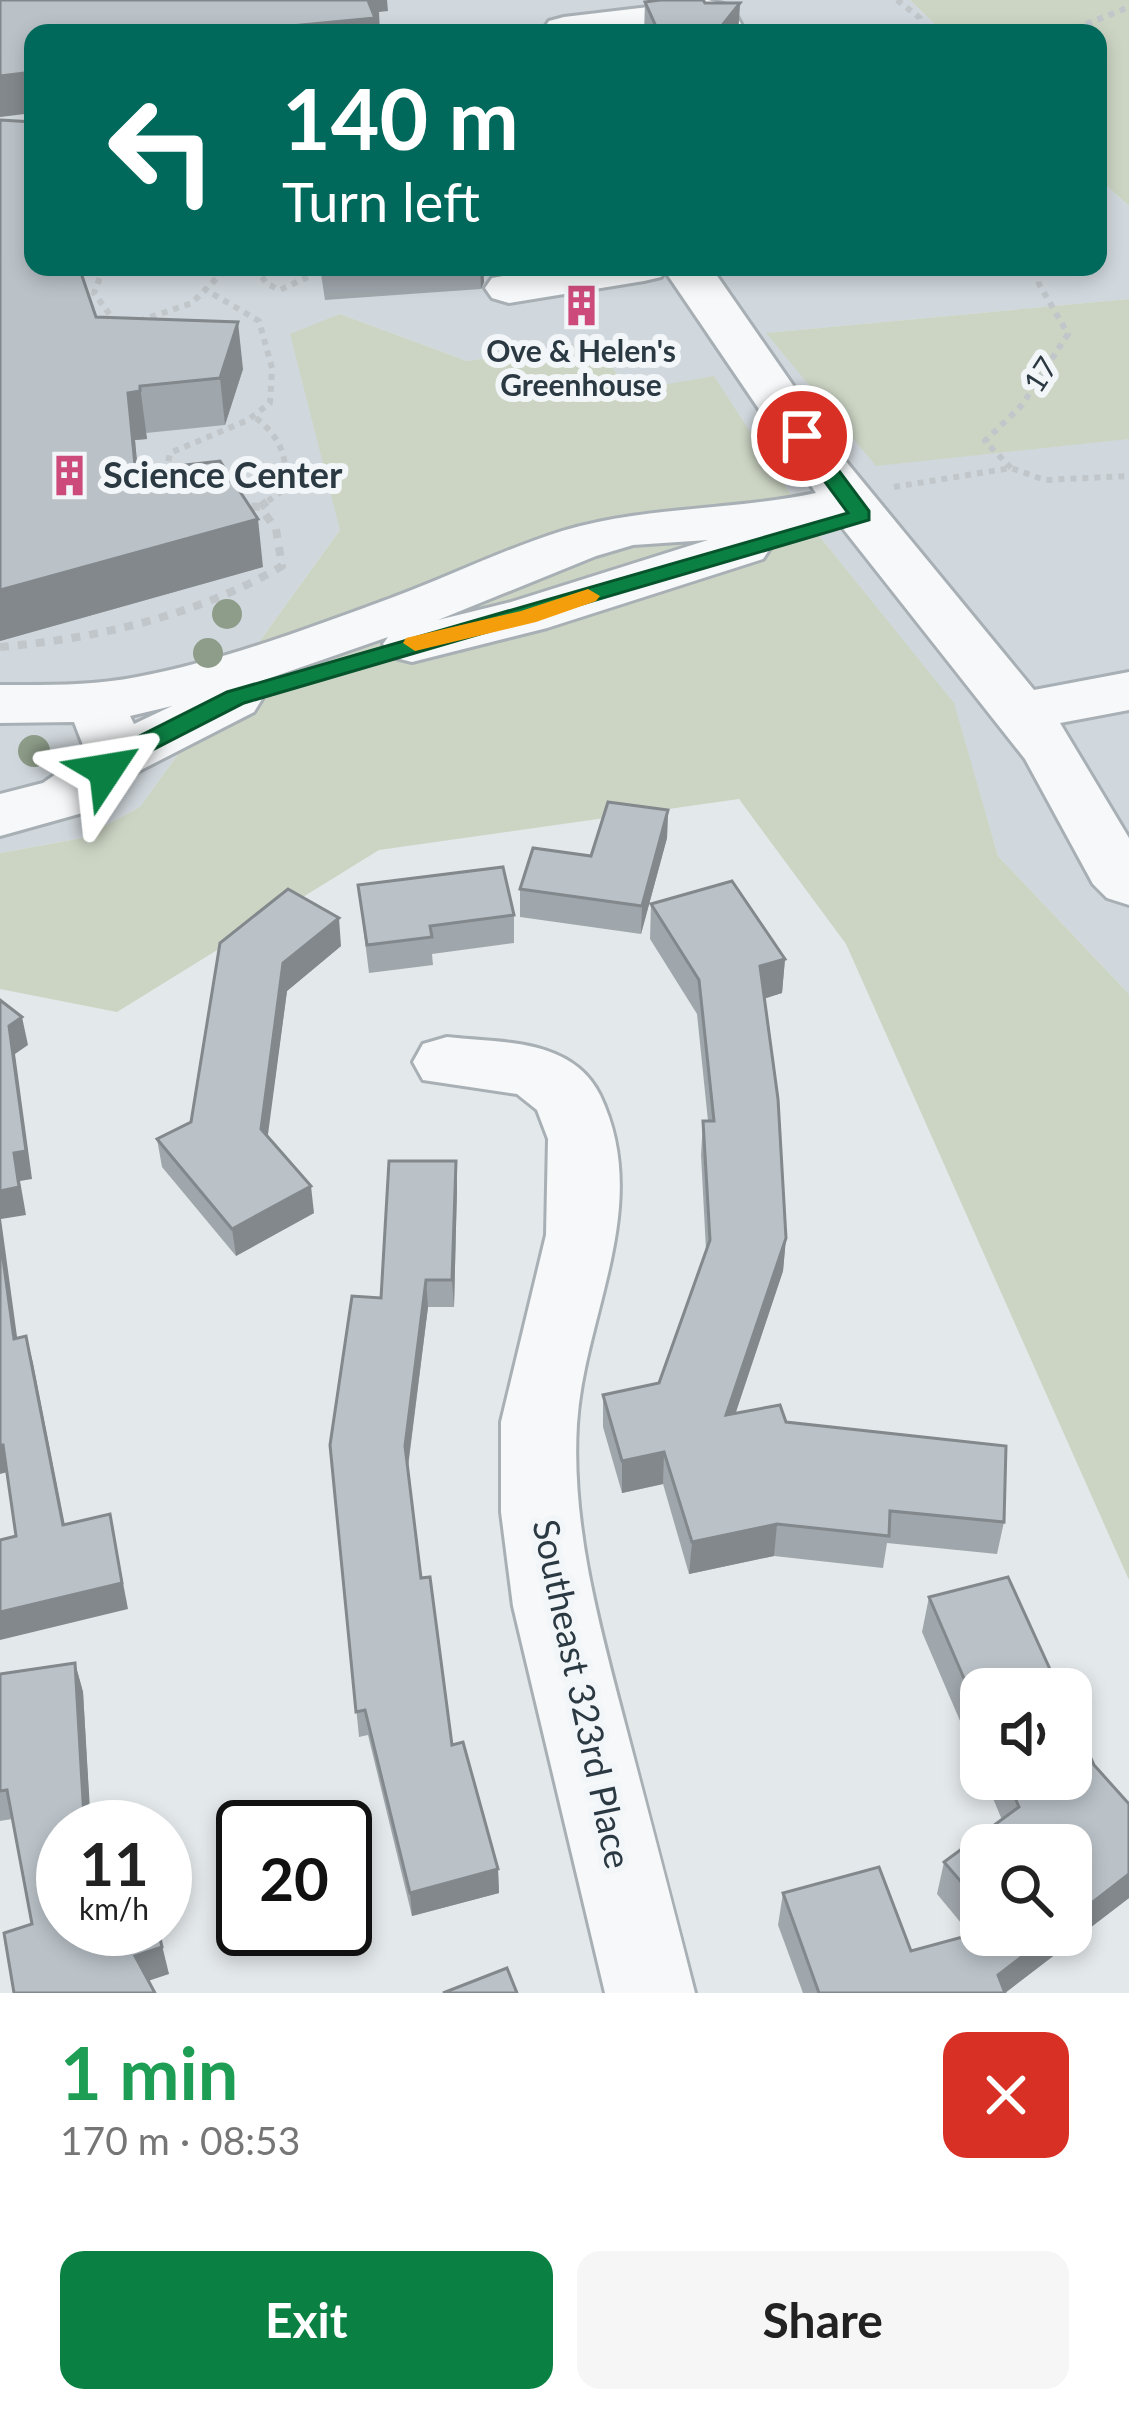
<!DOCTYPE html>
<html lang="en">
<head>
<meta charset="utf-8">
<style>
	body { margin:0; font-family:Lato,sans-serif; background:#f6f6f6; color:#222; height:100vh; display:flex; flex-direction:column; font-size:45px; white-space:nowrap }
	* { box-sizing:border-box; margin:0 }
	p { font-size:39px; color:#767676 }
	.icon { flex:none; width:66px; height:66px; fill:none; stroke:currentColor; stroke-width:2; stroke-linecap:round; stroke-linejoin:round }
	.map { position:relative; height:1993px; overflow:hidden }
	.side { display:flex; flex-direction:column; background:#fff; flex:1 }
	.side>* { flex:none }
	.banner { position:absolute; left:24px; top:24px; width:1083px; height:252px; border-radius:24px; box-shadow:0 6px 18px #0003; background:#00695c; color:#fff; overflow:hidden }
	.controls { position:absolute; left:960px; top:1668px; display:grid; gap:24px }
	.controls a { display:grid; place-items:center; width:132px; height:132px; border-radius:24px; background:#fff; box-shadow:0 6px 18px #0003; font-size:60px }
	.speed { position:absolute; left:36px; top:1800px; display:flex; gap:24px; font-size:60px; font-weight:700; text-align:center }
	.speed>* { display:grid; place-content:center; width:156px; height:156px; border-radius:50%; background:#fff; box-shadow:0 6px 18px #0003; line-height:1 }
	.speed small { font-size:30px; font-weight:400 }
	.speed .limit { border:6px solid #111; border-radius:18px; background:#fff; color:#111 }
	.pin { position:absolute; display:grid; place-items:center; width:102px; height:102px; color:#fff; margin:-51px; border:6px solid #fff; border-radius:50%; box-shadow:0 3px 12px #0007 }
	.me { position:absolute; width:132px; margin:-66px; rotate:57deg; stroke-linejoin:round; filter:drop-shadow(0 0 9px #0008) }
	.turn { display:flex; align-items:center; gap:42px; height:252px; padding:0 60px; font-size:54px }
	.turn .icon { width:156px; height:156px; stroke-width:2.5 }
	.turn b { display:block; font-size:84px; line-height:102px }
	.round { display:grid; place-items:center; flex:none; width:126px; height:126px; border-radius:24px; background:#f6f6f6 }
	.head { display:flex; align-items:center; justify-content:space-between; height:204px; padding:0 60px }
	h1 { font-size:72px; font-weight:700; line-height:90px; color:#1e9e55 }
	.action { display:flex; gap:24px; margin-top:auto; padding:24px 60px }
	.action a { flex:1; height:138px; border-radius:24px; background:#0b8043; color:#fff; font-size:48px; font-weight:700; line-height:138px; text-align:center }
	.action a+a { background:#f6f6f6; color:#222 }
	.map>svg:first-child { display:block }
	.built { fill:#d1d8dd }
	.green { fill:#ccd5c4 }
	.lines { fill:none; stroke-linecap:round; stroke-linejoin:round }
	.minor-casing { stroke:#a8b0b5; stroke-width:6 }
	.path-far1 { stroke:#c1c6ca; stroke-width:6; stroke-dasharray:6 6; stroke-linecap:butt }
	.path { stroke:#c1c6ca; stroke-width:8; stroke-dasharray:9 9; stroke-linecap:butt }
	.minor { fill:#f6f8f9; fill-rule:evenodd }
	.tree { fill:#8e9d89 }
	.wall { fill:#a0a7ac; fill-rule:evenodd }
	.shaded-wall { fill:#82888c }
	.building { fill:#bac2c8; stroke:#82888c; stroke-width:3 }
	.route { fill:#0b8043; stroke:#07532c; stroke-width:3 }
	.slow { fill:#f59e0b }
	.labels { text-anchor:middle; stroke-width:12; stroke-linejoin:round; paint-order:stroke }
	.far-poi-label { font-size:30px; font-weight:bold; fill:#2b3943; stroke:#f3f6f8 }
	.far-street-label { font-size:30px; fill:#2b3943; stroke:#f3f6f8 }
	.poi-label { font-size:36px; font-weight:bold; fill:#2b3943; stroke:#f3f6f8; text-anchor:start }
	.street-label { font-size:36px; fill:#2b3943; stroke:#f3f6f8 }
</style>
</head>
<body>
<div class="map">
<svg width="1129" height="1993" viewBox="0 0 1129 1993">
	<rect width="100%" height="100%" fill="#e3e8eb"/>
	<path class="built" d="M0,0H910L944,33H33V267H1098V178L1129,206V299L768,333L1094,440L1129,439V994L998,856L953,703L812,527L714,377L628,392L596,342L467,361L340,314V530L140,807L82,838L0,853Z"/>
	<g class="green">
		<path d="M910,0H1129V206L1098,178V33H944Z"/>
		<path d="M1129,299V439L876,466L766,333Z"/>
		<path d="M340,314L467,361L596,342L628,391L714,376L812,527L954,703L998,856L1129,994V1580L846,944L739,799L379,850L117,1012L0,989V853L82,838L140,807L340,530L290,334Z"/>
	</g>
	<g class="lines">
		<defs>
			<g id="minor">
				<path d="M708,0L731,6L746,33H704L700,25L639,33L543,30L549,21L564,17Z"/>
				<path d="M551,267H711L844,459L1034,690L1129,672V710L1060,723L1129,838V905L1107,898L1093,884L1025,759L837,521L764,536L771,547L763,559L547,628L412,662L392,657L383,644L388,637L250,685L262,699L254,712L139,771L86,812L0,836V794L43,783L86,753L74,722L0,723V685C46,685 92,686 137,677C223,661 309,628 391,598C449,577 504,549 562,531C645,506 731,511 816,493L665,271L661,277L644,281L509,303L492,298L485,288L492,278ZM708,540L511,602L438,620L596,556L633,545ZM172,706L134,724L130,716Z"/>
				<path d="M447,1037C501,1043 572,1038 600,1095C653,1206 584,1314 577,1424C571,1525 599,1624 624,1720C648,1811 672,1902 695,1993H605L513,1606L501,1512V1422L546,1235L548,1139L537,1110L517,1094L423,1080L413,1062L423,1044Z"/>
			</g>
		</defs>
		<use href="#minor" class="minor-casing"/>
		<g class="path-far1">
			<path d="M897,0L920,18L924,33"/>
			<path d="M1064,33L1129,7"/>
			<path d="M104,267L94,293L116,323"/>
			<path d="M255,267L267,284L280,290L310,276L309,267"/>
			<path d="M139,321L192,303L228,267"/>
			<path d="M256,418C281,438 288,457 285,489L268,501"/>
			<path d="M1011,468L985,441L1022,405L1068,334L1039,284L1038,267"/>
			<path d="M166,473L170,453L248,420L270,403L272,368L259,321L206,290"/>
			<path d="M894,487L1011,468L1045,480L1129,476"/>
		</g>
		<g class="path">
			<path d="M260,507L272,498"/>
			<path d="M0,647C95,639 199,615 282,566L276,529L260,507L245,506"/>
		</g>
		<use href="#minor" class="minor"/>
	</g>
	<g class="tree">
		<circle cx="227" cy="614" r="15"/>
		<circle cx="208" cy="653" r="15"/>
		<circle cx="34" cy="751" r="16"/>
	</g>
	<g class="wall">
		<path d="M645,2L740,3L738,33H644Z"/>
		<path d="M0,120L33,267L96,317L243,369L225,425L146,433L147,439L135,440L137,465L150,469L263,567L0,641Z"/>
		<path d="M320,267H483L484,282L481,289L325,300Z"/>
		<path d="M668,810L667,838L641,934L520,917V889L591,856Z"/>
		<path d="M358,885L514,915V943L432,954L433,965L369,973Z"/>
		<path d="M651,904L785,959L782,993L764,998L786,1238L783,1271L735,1414L786,1422L1004,1522L997,1554L887,1543L883,1568L774,1556L689,1574L663,1484L622,1493L603,1427V1395L659,1383L706,1250L701,1155L703,1121H708L697,1014L650,939Z"/>
		<path d="M220,943L341,946L287,991L267,1136L314,1213L236,1256L162,1167L157,1139L191,1122Z"/>
		<path d="M456,1161L457,1188L454,1307H428L408,1468L421,1578L452,1745L498,1869L499,1893L412,1916L368,1735L359,1737L330,1445L381,1298Z"/>
		<path d="M929,1597L981,1689V1770L922,1632Z"/>
		<path d="M75,1663L83,1692L90,1816L169,1974L32,1924L12,1819L0,1821V1674Z"/>
		<path d="M1094,1765L1129,1804V1898L1005,1993H803L778,1925L783,1893L911,1951L971,1935L937,1894L944,1862L1002,1820L985,1779H1071ZM981,1845L1071,1935H981Z"/>
	</g>
	<g class="shaded-wall">
		<path d="M368,0H387L388,11L379,12L380,33H250V30Z"/>
		<path d="M740,3L738,33H716Z"/>
		<path d="M33,72V113L0,117V76Z"/>
		<path d="M480,267H483L484,282L481,289Z"/>
		<path d="M238,322L243,369L225,425L220,378Z"/>
		<path d="M140,386L147,439L135,440L142,513L128,393Z"/>
		<path d="M258,519L263,567L0,641V590Z"/>
		<path d="M668,810L667,838L641,934L642,906Z"/>
		<path d="M339,918L341,946L287,991L265,1157L261,1129L283,963Z"/>
		<path d="M785,959L782,993L757,1001L760,966Z"/>
		<path d="M22,1017L28,1045L15,1054L32,1179L20,1181L26,1215L1,1219L21,1366L14,1339L0,1237V1191L14,1153L9,1026Z"/>
		<path d="M456,1161L457,1188L454,1307L452,1280Z"/>
		<path d="M311,1186L314,1213L236,1256L232,1229Z"/>
		<path d="M786,1238L783,1271L724,1448L726,1415Z"/>
		<path d="M426,1280L428,1307L407,1472L405,1446Z"/>
		<path d="M26,1336L33,1363L70,1551L63,1525Z"/>
		<path d="M0,1445H3L11,1471L0,1474Z"/>
		<path d="M664,1452L663,1484L622,1493V1461Z"/>
		<path d="M110,1514L128,1609L0,1640V1612Z"/>
		<path d="M777,1524L774,1556L689,1574L692,1542Z"/>
		<path d="M75,1663L83,1692L91,1827L84,1818Z"/>
		<path d="M498,1869L499,1893L412,1916L410,1893Z"/>
		<path d="M1129,1874V1898L1005,1993L998,1975L1050,1935H1071V1919Z"/>
		<path d="M158,1929L169,1974L142,1983L135,1956Z"/>
	</g>
	<g class="building">
		<path d="M0,0H378L379,2L369,3L375,18L250,30L251,33H33V72L0,76Z"/>
		<path d="M660,0H703L705,3H740L716,33H659L645,2Z"/>
		<path d="M0,120L33,122V267H79L96,317L238,322L220,378L140,386V391L128,393L135,465L150,464V469L220,461L258,519L0,590Z"/>
		<path d="M608,802L668,810L642,906L520,889L533,848L591,856Z"/>
		<path d="M503,867L514,915L430,926L432,937L367,945L358,885Z"/>
		<path d="M732,881L785,959L760,966L778,1099L786,1238L726,1415L780,1405L786,1422L1006,1446L1004,1522L890,1511L889,1536L777,1524L692,1542L664,1452L622,1461L603,1395L659,1383L710,1240L703,1121H714L699,980L651,904Z"/>
		<path d="M288,889L339,918L283,963L261,1129L311,1186L232,1229L157,1139L191,1122L220,943Z"/>
		<path d="M0,1000L22,1017L9,1026L26,1151L14,1153L19,1187L0,1191Z"/>
		<path d="M389,1161H456L452,1280H426L405,1446L421,1578L430,1577L452,1745L463,1742L498,1869L410,1893L365,1710L356,1712L330,1445L352,1296L381,1298Z"/>
		<path d="M0,1237L14,1339L26,1336L63,1525L110,1514L122,1583L0,1612V1540L16,1536L3,1445H0Z"/>
		<path d="M1008,1577L1059,1689H981V1718L929,1597Z"/>
		<path d="M75,1663L84,1818L129,1805L134,1827H63V1929H158L162,1947L135,1956L155,1993H14L4,1933L32,1924L7,1790L0,1791V1674Z"/>
		<path d="M1071,1716L1094,1765L1129,1804V1874L1071,1919V1845H981V1905L944,1862L1019,1807L1007,1779H1071Z"/>
		<path d="M879,1867L911,1951L981,1932V1935H1050L998,1975L1005,1993H819L783,1893Z"/>
		<path d="M507,1968L517,1993H443Z"/>
	</g>
	<path class="route" d="M802,430L810,432L869,511V520L244,703L127,763L106,779L93,770L110,751L227,692L848,513L791,436Z"/>
	<path class="slow" d="M588,589L600,596L596,601L536,622L415,651L403,643L406,638L521,611Z"/>
	<defs>
		<symbol id="building-bare" viewBox="-9 -9 18 18"><path d="M-4-6H4V6H1V3H-1V6H-4ZM-2.5-4.3h1.7v1.8h-1.7ZM.8-4.3h1.7v1.8H.8ZM-2.5-1h1.7V.8h-1.7ZM.8-1h1.7V.8H.8Z" fill="#cd4b7b" stroke="#f3f6f8" stroke-width="2.5" paint-order="stroke"/></symbol>
	</defs>
	<g fill-rule="evenodd">
		<use href="#building-bare" x="552" y="276" width="59" height="59"/>
		<use href="#building-bare" x="40" y="446" width="59" height="59"/>
	</g>
	<g class="labels">
		<g class="far-poi-label">
			<text x="581" y="362">Ove &amp; Helen's<tspan x="581" dy="34">Greenhouse</tspan></text>
		</g>
		<g class="far-street-label">
			<text transform="translate(1041 375) rotate(-57)" y="10">17</text>
		</g>
		<g class="poi-label">
			<text x="103" y="488">Science Center</text>
		</g>
		<g class="street-label">
			<text transform="translate(582 1694) rotate(78)" y="13">Southeast 323rd Place</text>
		</g>
	</g>
</svg>
<div class="controls">
<a><svg class="icon" aria-label="sound" viewBox="0 0 24 24"><path d="M4 9h4l5-4v14l-5-4H4zM17 9q2 3 0 6"/></svg></a>
<a><svg class="icon" aria-label="search" viewBox="0 0 24 24"><circle cx="10" cy="10" r="6"/><path d="M15 15l6 6"/></svg></a>
</div>
<div class="speed"><div>11<small>km/h</small></div><div class="limit">20</div></div>
<div class="pin" style="left:802px;top:436px;background:#d93025"><svg class="icon" aria-label="arrive" viewBox="0 0 24 24"><path d="M6 21V4h12l-3 4 3 4H6"/></svg></div>
<svg class="me" style="left:106px;top:770px" viewBox="-20 -20 40 40"><path d="M0-17L14 15 0 8-14 15z" fill="#0b8043" stroke="#fff" stroke-width="4"/></svg>
<div class="banner">
<div class="turn"><svg class="icon" aria-label="left" viewBox="0 0 24 24"><path d="M17 20v-9H6M10 6l-5 5 5 5"/></svg><div><b>140 m</b>Turn left</div></div>
</div>
</div>
<section class="side">
<div class="head"><div><h1>1 min</h1><p>170 m · 08:53</p></div><a class="round" style="background:#d93025;color:#fff"><svg class="icon" aria-label="close" viewBox="0 0 24 24"><path d="M6 6l12 12M18 6L6 18"/></svg></a></div>
<div class="action"><a>Exit</a><a>Share</a></div>
</section>
</body>
</html>
